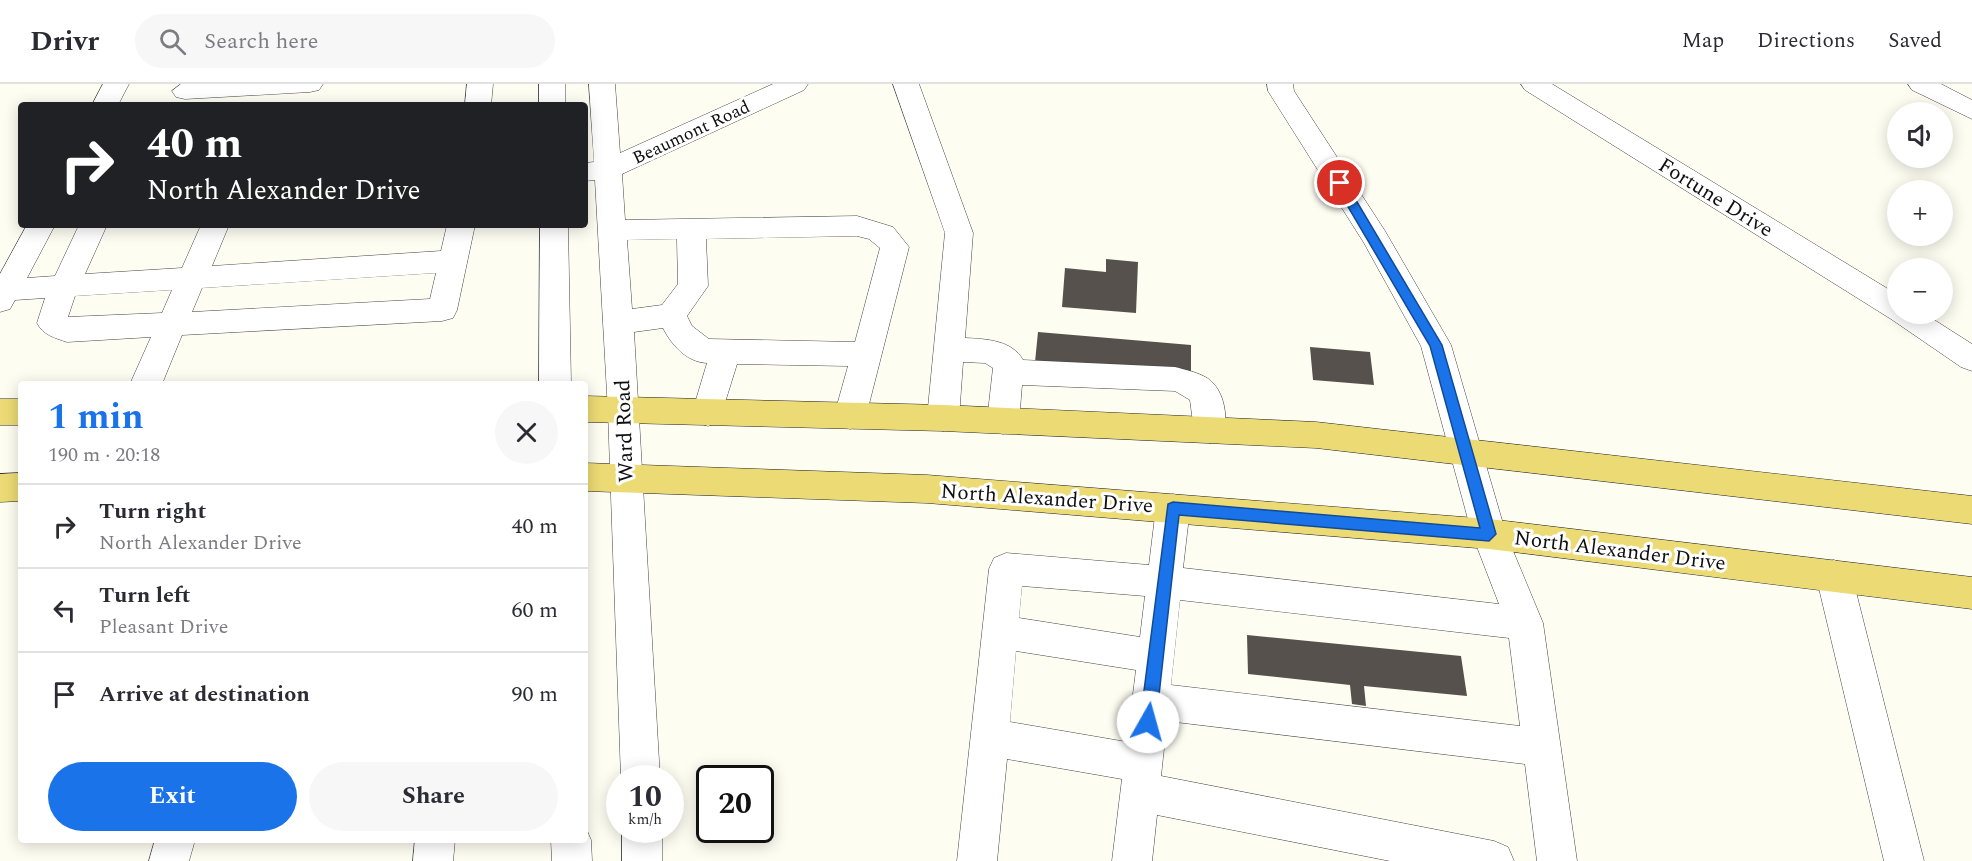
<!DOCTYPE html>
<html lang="en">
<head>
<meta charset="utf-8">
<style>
	body { margin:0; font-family:Spectral,serif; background:#f7f7f7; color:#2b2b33; height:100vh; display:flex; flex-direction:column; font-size:22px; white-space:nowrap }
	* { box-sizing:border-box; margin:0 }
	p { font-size:20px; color:#7c7c81 }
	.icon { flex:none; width:33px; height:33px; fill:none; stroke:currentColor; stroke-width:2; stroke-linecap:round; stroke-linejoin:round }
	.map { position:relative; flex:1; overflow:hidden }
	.details { position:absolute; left:18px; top:297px; width:570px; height:462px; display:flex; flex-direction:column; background:#fff; border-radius:6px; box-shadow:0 3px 15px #0003 }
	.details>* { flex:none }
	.guide { position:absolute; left:18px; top:18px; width:570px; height:126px; border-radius:6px; box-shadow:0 3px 15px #0003; background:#202124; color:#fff; overflow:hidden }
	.fabs { position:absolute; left:1887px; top:18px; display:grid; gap:12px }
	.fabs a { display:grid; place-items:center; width:66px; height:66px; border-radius:50%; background:#fff; box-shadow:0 3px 15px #0003; font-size:30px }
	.speed { position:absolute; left:606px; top:681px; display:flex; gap:12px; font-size:30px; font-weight:700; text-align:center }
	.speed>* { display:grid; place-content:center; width:78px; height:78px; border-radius:50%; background:#fff; box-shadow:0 3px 15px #0003; line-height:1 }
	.speed small { font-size:15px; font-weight:400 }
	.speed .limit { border:3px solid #111; border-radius:9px; background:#fff; color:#111 }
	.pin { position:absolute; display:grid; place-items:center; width:51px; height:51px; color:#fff; margin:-26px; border:3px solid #fff; border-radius:50%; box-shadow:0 2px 6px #0007 }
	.me { position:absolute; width:66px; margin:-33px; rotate:7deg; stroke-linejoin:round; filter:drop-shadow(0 0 4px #0008) }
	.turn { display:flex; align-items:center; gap:21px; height:126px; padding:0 30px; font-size:27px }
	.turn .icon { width:78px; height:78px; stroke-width:2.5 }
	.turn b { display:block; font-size:42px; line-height:51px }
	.round { display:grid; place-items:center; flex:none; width:63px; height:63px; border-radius:32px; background:#f7f7f7 }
	.summary { display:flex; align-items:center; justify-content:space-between; height:102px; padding:0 30px }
	h1 { font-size:36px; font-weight:700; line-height:45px; color:#1a73e8 }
	.primary-button { display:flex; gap:12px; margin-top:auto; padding:12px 30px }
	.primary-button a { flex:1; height:69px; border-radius:36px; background:#1a73e8; color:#fff; font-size:24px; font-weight:700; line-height:69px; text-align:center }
	.primary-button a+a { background:#f7f7f7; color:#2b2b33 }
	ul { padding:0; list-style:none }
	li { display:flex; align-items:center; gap:18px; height:84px; padding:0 30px; border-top:2px solid #e1e1e2 }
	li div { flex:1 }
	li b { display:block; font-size:22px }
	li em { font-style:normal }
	header { display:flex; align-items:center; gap:36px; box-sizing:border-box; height:84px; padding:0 30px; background:#fff; border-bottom:2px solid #e1e1e2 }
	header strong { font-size:28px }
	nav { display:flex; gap:33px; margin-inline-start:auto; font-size:21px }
	.search { width:420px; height:54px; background:#f7f7f7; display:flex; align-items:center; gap:15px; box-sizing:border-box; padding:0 21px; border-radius:33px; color:#7c7c81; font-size:22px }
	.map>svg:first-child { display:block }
	.building { fill:#56514c }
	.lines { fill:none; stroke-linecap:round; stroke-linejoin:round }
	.minor-casing { stroke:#424242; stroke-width:1 }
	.major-casing { stroke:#202020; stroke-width:1 }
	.minor { fill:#fff; fill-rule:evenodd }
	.major { fill:#ecda74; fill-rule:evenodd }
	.route { fill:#1a73e8; stroke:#114b97; stroke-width:1.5 }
	.labels { text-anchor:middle; stroke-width:6; stroke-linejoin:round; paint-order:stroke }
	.far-street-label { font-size:18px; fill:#0f0f0f; stroke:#fff }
	.street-label { font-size:21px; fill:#0f0f0f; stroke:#fff }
</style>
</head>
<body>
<header>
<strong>Drivr</strong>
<div class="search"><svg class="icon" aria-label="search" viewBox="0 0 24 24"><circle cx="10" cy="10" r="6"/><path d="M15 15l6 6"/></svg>Search here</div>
<nav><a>Map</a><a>Directions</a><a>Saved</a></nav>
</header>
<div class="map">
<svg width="1972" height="777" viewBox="0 0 1972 777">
	<rect width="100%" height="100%" fill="#fefdf2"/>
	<g class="building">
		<path d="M1106,175L1138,178L1136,229L1062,223L1065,184L1106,188Z"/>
		<path d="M1038,248L1191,261V291L1035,278Z"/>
		<path d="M1310,263L1370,268L1374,301L1313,296Z"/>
		<path d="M1247,551L1461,572L1467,612L1364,602L1366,622L1352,620L1350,601L1248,590Z"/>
	</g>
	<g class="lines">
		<defs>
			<g id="minor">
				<path d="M103,0H129L118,21H92Z"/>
				<path d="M181,0H323L319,6L310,8L185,15L176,13L172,7Z"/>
				<path d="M467,0H493L491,21H465Z"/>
				<rect x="539" y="0" width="26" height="21"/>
				<path d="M589,0H615L620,69L773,0H808L804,6L622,90L625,136L857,132L893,143L909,163L866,332L861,341L850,345L839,341L834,332L848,282L737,280L719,338L708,342L697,338L692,329L707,279C686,278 671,260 663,244L634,248L660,694H621L608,327L595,96L585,97V79L594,78ZM857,152L869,155L880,164L855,258L709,255L692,242L687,232L708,202L706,155ZM677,155L678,200L662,221L632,225L627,156Z"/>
				<path d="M893,0H919L973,149L965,254C986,255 1012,256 1023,276L1175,283C1186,286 1197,288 1207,294C1225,305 1230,338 1221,355L1210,359L1199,355L1194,346L1190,316L1175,307L1022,301L1019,337L1014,346L1003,350L992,346L987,337L993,284L985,279L963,278L959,334L954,343L943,347L932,343L927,334L945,149Z"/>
				<path d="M1267,0H1293L1294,7L1385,147L1451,261L1506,450L1543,539L1577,777H1537L1525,680L1167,637L1161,692L1494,757L1508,763L1514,777H1390L1157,731L1152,777H1112L1122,695L1007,675L997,777H957L989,485L994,474L1006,469L1149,481L1156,424L1161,414L1173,410L1185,414L1190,424L1183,484L1499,520L1472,450L1421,262L1364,159L1268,7ZM1022,502L1145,512L1140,553L1019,534ZM1180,516L1509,554L1520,642L1171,601ZM1016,567L1136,586L1127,658L1010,638Z"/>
				<path d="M1521,0H1552L1898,211V230H1925L1972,260V287L1961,283L1891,235L1525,6Z"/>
				<path d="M1908,0H1941L1972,16V35L1912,6Z"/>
				<path d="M27,141H55L27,194L55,192L79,141H107L85,190L182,184L201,141H229L212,182L441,167L447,141H475L457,226L453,234L442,237L182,251L162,300H130L151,253L67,258C55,254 43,251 37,239L45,214L15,216L10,225L0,228V190ZM436,189L430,215L192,228L202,204ZM172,206L162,229L68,233L75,212Z"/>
				<path d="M540,141H568L571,300H539Z"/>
				<path d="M1834,476L1846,481L1852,492L1924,777H1884L1816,492L1822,481Z"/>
				<path d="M585,742L591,756L592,777H552L551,756H585Z"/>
				<rect x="622" y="746" width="40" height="31"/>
				<path d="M155,756H195L189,777H149Z"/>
				<path d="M415,756H455L453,777H413Z"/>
			</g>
			<g id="major">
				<path d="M585,312L943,321L1316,338L1972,412V440L1316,364L943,347L585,338Z"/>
				<rect x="0" y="315" width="21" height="26"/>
				<path d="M585,379L927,391L1489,435L1972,493V525L1489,465L927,419L585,407Z"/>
				<path d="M21,389V417L0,418V390Z"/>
			</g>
		</defs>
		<use href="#minor" class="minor-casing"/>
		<use href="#major" class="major-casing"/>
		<use href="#minor" class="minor"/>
		<use href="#major" class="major"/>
	</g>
	<path class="route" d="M1340,95L1344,96L1442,261L1496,450L1489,457L1179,431L1156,638L1154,644L1148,646L1142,644L1140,638L1168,420L1173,418L1480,444L1430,262L1334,99Z"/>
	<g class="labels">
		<g class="far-street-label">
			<text transform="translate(691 48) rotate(-25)" y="6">Beaumont Road</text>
		</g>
		<g class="street-label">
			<text transform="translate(1716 113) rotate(32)" y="7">Fortune Drive</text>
			<text transform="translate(624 347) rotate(-92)" y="7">Ward Road</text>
			<text transform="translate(1047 414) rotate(4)" y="7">North Alexander Drive</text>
			<text transform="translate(1620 466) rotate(7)" y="7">North Alexander Drive</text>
		</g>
	</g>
</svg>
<div class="fabs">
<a><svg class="icon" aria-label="sound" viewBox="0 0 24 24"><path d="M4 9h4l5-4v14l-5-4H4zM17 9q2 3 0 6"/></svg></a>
<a>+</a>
<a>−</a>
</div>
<div class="speed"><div>10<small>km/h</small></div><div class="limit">20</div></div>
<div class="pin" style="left:1340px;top:99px;background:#d93025"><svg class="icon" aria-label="arrive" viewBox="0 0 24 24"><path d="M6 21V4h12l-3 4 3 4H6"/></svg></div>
<svg class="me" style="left:1148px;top:638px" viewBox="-20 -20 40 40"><circle r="19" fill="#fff"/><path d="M0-13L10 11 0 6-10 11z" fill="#1a73e8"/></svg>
<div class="guide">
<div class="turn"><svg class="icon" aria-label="right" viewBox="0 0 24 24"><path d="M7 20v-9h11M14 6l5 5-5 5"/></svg><div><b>40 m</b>North Alexander Drive</div></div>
</div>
<section class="details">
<div class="summary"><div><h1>1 min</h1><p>190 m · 20:18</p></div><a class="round"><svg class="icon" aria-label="close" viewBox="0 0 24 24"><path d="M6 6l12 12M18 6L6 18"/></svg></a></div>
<ul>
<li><svg class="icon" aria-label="right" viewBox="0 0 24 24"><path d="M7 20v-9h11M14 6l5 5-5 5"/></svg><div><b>Turn right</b><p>North Alexander Drive</p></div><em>40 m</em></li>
<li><svg class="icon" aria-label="left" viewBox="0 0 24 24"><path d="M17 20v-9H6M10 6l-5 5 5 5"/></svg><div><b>Turn left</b><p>Pleasant Drive</p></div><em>60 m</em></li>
<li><svg class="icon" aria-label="arrive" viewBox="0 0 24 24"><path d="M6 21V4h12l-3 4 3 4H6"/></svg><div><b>Arrive at destination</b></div><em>90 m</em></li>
</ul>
<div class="primary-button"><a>Exit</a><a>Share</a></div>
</section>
</div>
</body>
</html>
